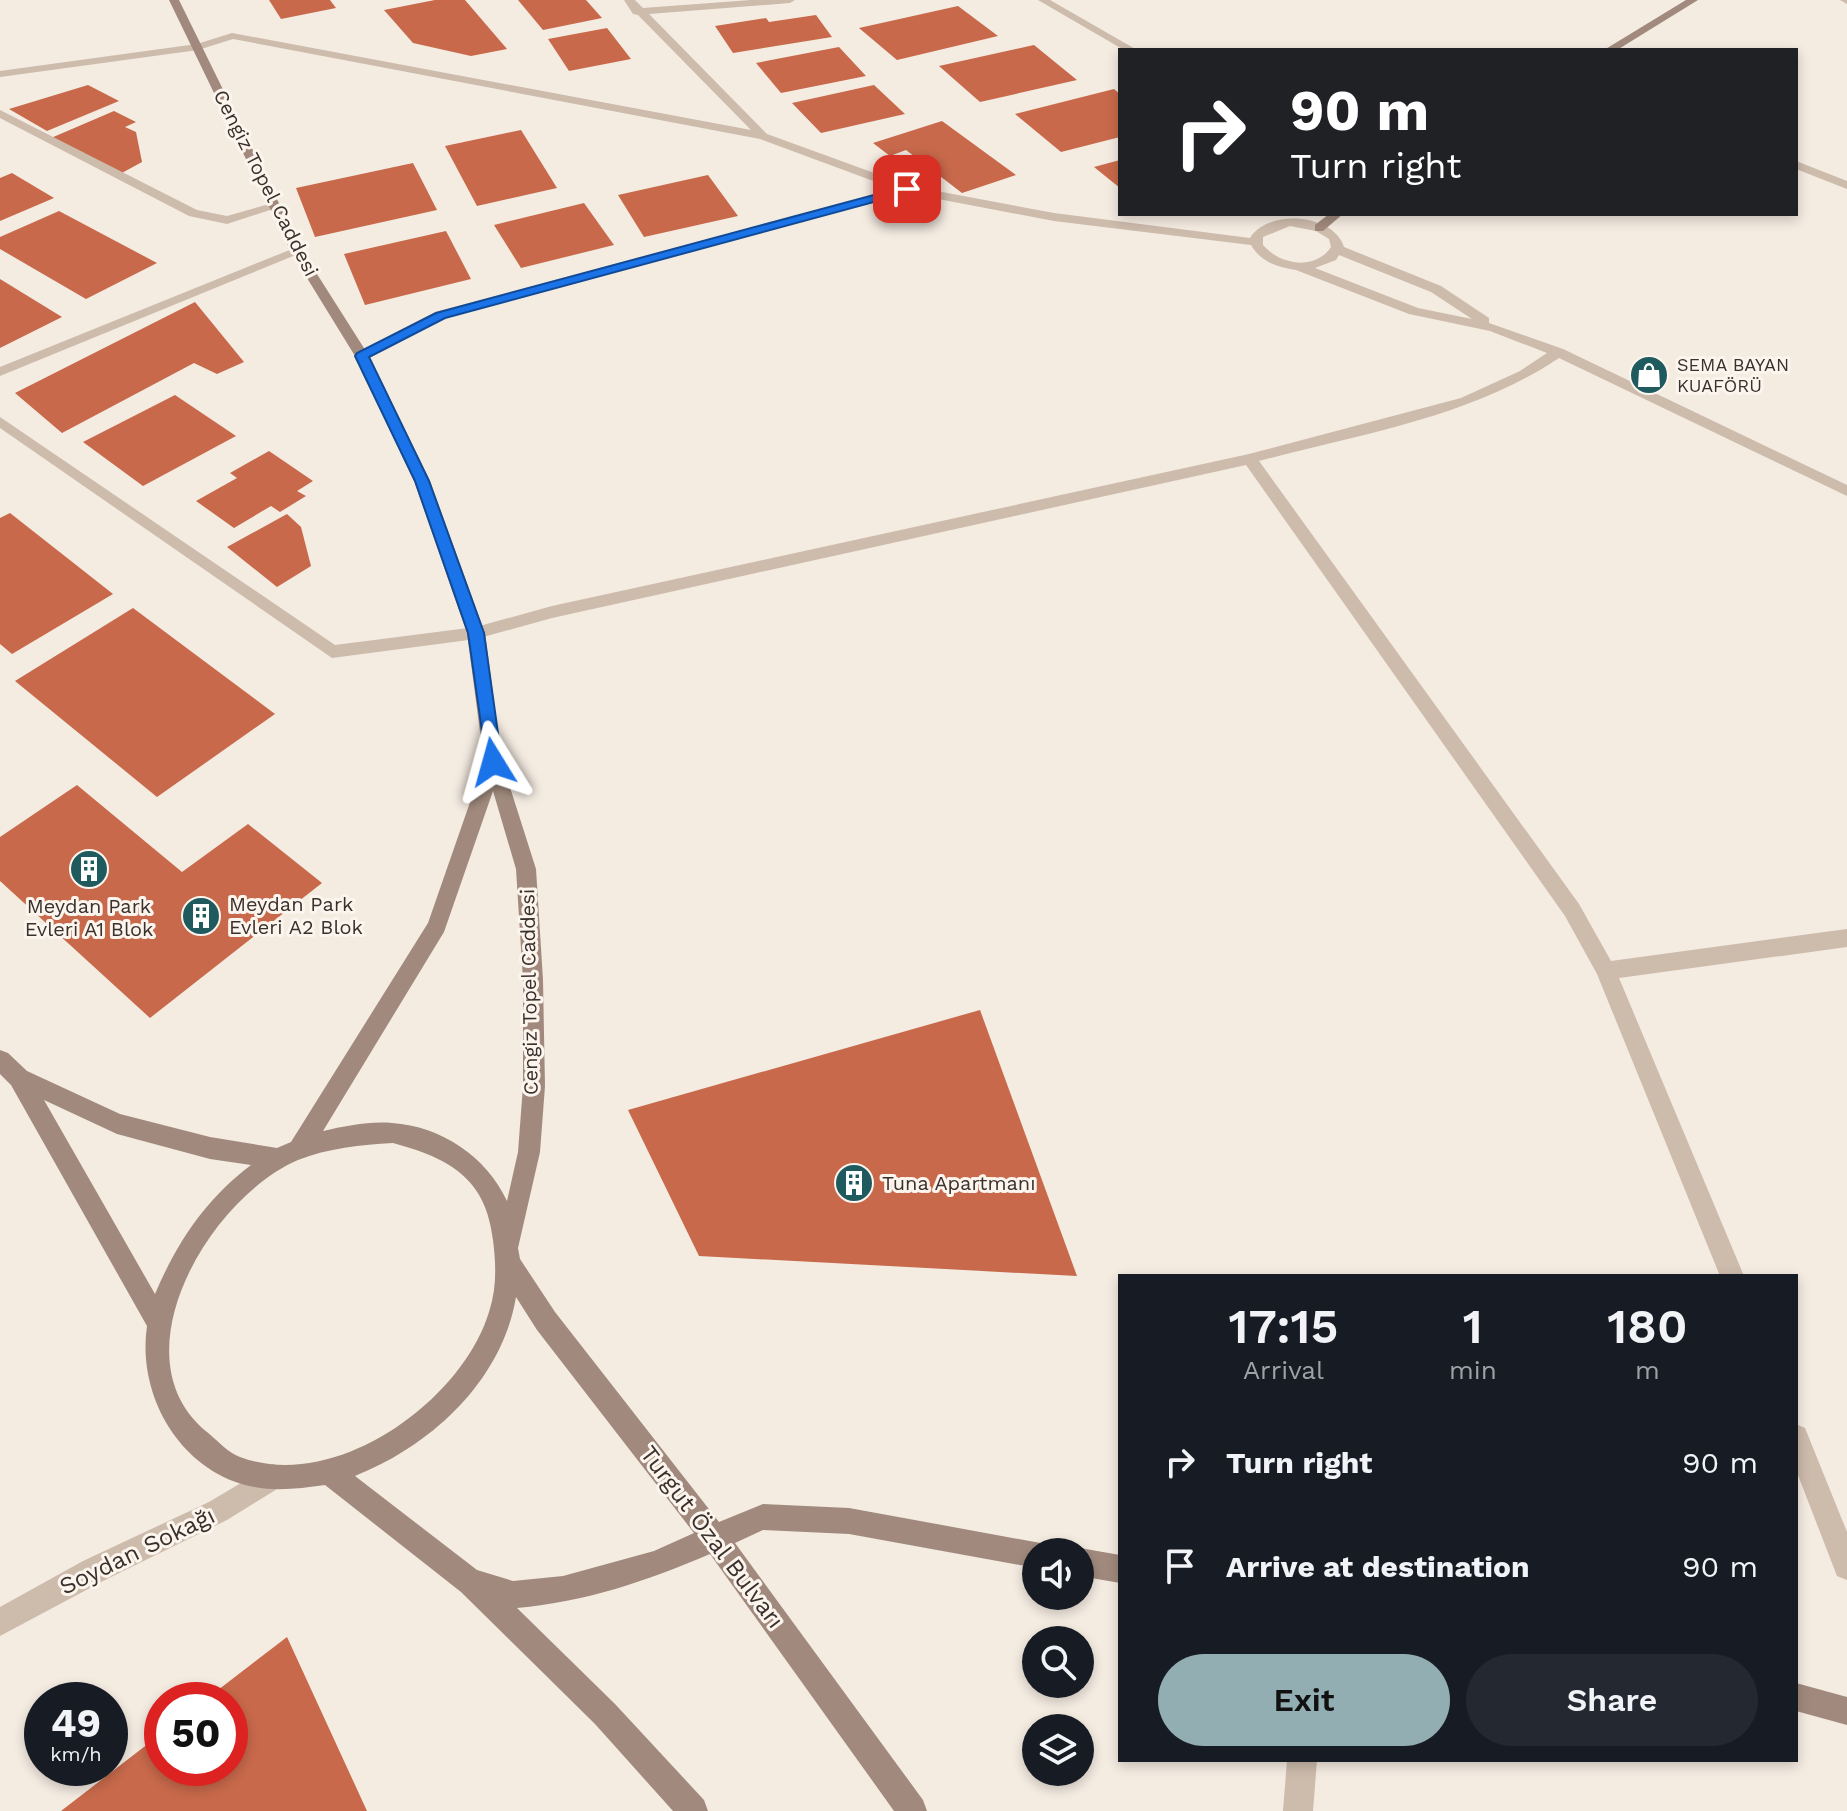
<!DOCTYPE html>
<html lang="en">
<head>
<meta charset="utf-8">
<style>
	body { margin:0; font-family:"Work Sans",sans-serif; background:#242831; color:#f1f3f6; height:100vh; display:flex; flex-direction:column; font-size:30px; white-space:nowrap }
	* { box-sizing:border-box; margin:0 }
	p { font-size:26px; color:#9ea1a6 }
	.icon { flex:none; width:44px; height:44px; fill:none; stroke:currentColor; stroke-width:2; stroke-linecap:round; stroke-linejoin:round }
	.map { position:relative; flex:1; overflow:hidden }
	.side { position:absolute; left:1118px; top:1274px; width:680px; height:488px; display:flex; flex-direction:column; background:#171b24; border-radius:0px; box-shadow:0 4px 12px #0003 }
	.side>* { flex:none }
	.hud { position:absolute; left:1118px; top:48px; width:680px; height:168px; border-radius:0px; box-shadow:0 4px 12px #0003; background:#202124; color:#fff; overflow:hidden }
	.tools { position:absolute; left:1022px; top:1538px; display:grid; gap:16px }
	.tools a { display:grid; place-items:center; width:72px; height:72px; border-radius:50%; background:#171b24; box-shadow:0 4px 12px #0003; font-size:40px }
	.speed { position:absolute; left:24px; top:1682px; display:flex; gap:16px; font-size:40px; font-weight:700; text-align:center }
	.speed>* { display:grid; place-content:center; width:104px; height:104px; border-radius:50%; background:#171b24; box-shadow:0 4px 12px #0003; line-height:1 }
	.speed small { font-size:20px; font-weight:400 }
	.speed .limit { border:12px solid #d22; background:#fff; color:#111 }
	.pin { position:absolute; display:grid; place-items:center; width:68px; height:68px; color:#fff; margin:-34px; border-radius:16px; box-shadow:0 4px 12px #0006 }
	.me { position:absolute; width:88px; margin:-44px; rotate:352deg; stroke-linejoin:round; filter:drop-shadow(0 0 6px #0008) }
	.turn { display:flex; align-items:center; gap:28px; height:168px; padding:0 40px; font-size:36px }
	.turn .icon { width:104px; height:104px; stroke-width:2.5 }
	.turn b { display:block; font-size:56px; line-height:68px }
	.eta { display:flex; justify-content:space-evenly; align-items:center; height:136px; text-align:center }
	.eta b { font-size:48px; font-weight:600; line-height:56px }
	.action { display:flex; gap:16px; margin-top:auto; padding:16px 40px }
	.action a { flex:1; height:92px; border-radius:48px; background:#92aeb2; color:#111; font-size:32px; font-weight:600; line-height:92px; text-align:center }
	.action a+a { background:#242831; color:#f1f3f6 }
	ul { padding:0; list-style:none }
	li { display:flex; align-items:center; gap:24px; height:104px; padding:0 40px }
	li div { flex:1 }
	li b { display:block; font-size:30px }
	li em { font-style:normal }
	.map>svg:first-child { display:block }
	.building { fill:#c8694b }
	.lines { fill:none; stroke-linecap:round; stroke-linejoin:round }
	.street { fill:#cdbbac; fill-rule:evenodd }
	.secondary { fill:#a18a7d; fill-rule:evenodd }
	.route { fill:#1a73e8; stroke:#114b97; stroke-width:2 }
	.labels { text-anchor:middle; stroke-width:6; stroke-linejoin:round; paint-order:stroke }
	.far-poi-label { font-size:18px; fill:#3b302b; stroke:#fbf5ee; text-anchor:start }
	.street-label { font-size:20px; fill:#3b302b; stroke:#fbf5ee }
	.poi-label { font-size:20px; fill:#3b302b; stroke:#fbf5ee; text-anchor:start }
	.near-street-label { font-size:24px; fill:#3b302b; stroke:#fbf5ee }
</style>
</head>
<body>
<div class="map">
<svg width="1847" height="1811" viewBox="0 0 1847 1811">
	<rect width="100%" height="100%" fill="#f4ebe1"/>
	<g class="building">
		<path d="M269,0H330L336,8L281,19Z"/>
		<path d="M435,0H465L507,49L471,56L413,43L384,10Z"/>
		<path d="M518,0H586L602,18L543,30Z"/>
		<path d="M958,6L998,36L897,60L859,28Z"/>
		<path d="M816,15L832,37L733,53L715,26L766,18L769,22Z"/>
		<path d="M607,28L631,59L569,71L548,39Z"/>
		<path d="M1034,45L1077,80L980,102L939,66Z"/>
		<path d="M839,47L866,76L781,93L756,63Z"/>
		<path d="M88,85L119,101L47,131L9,109Z"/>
		<path d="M874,85L905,114L821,133L792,103Z"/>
		<path d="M1114,89L1120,94V137L1061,152L1015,114Z"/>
		<path d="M114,111L136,122L125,127L136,132L142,162L120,174L51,138Z"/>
		<path d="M942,121L1016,175L962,193L906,150L890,156L873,143Z"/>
		<path d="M521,130L557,188L477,206L445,146Z"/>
		<path d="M1120,160V188L1094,167Z"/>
		<path d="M413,163L437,210L315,237L296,188Z"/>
		<path d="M12,173L54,198L0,221V178Z"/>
		<path d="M708,175L738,216L644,237L618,195Z"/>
		<path d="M584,203L614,245L521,268L494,225Z"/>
		<path d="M59,211L157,263L86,299L0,249V237Z"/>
		<path d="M446,231L471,279L365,305L344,254Z"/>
		<path d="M0,279L62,317L0,348Z"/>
		<path d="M195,302L244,362L217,374L194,363L62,433L15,393Z"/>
		<path d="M175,395L236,436L143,486L83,442Z"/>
		<path d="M269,451L313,481L297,491L306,496L280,512L271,506L234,528L196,501L237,478L230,473Z"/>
		<path d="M10,513L113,594L12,654L0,644V518Z"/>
		<path d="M287,514L301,527L311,566L277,587L227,547Z"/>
		<path d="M133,608L275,714L157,797L15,681Z"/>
		<path d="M77,785L182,872L248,824L322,883L150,1018L0,881V837Z"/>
		<path d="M980,1010L1077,1276L699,1256L628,1110Z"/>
		<path d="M287,1637L367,1811H61L162,1733V1768H230V1700H205Z"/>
	</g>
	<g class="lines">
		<g class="street">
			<path d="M624,0H635L643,8L751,0H795L790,3L649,14L767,134L910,186L1054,213L1250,238C1269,208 1334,214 1344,247L1441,286L1489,318V323L1563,349L1847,485V496L1559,358C1471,417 1361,434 1259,461L1579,904L1611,961L1847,929V947L1619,978L1744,1276H1720L1597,974L1565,916L1246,465L552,618L476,639L332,658L0,428V417L335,645L476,627L552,606L1249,454L1461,398L1520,371L1547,353L1490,331L1409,314L1296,270C1277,267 1261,262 1251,245L1054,221L907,193L445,318L362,360L357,359V353L435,312L895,189L760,139L233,39L198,50L0,77V71L197,44L232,33L751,130L638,15L633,14ZM1290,226L1316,231L1329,239L1331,247C1315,271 1280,265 1263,245V237ZM1339,255L1431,292L1472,319L1418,308L1315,268L1336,260Z"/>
			<path d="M1038,0H1050L1137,50H1124Z"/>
			<path d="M1840,0H1847V4Z"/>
			<path d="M0,110L197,210L227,216L276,202L282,206L227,224L189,216L0,118Z"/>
			<path d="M1796,161L1847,181V189L1796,169Z"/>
			<path d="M292,249L303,252L0,376V367Z"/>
			<path d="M1796,1424L1805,1428L1847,1532V1580L1837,1576L1796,1470Z"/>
			<path d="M273,1464L282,1468L286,1477L282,1486L227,1520L103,1581L0,1636V1607L83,1561L209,1502Z"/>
			<path d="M1287,1760H1317L1313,1811H1283Z"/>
		</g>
		<g class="secondary">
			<path d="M169,0H179L303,252L369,356L430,481L485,633L502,762L536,869L543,980L545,1086L540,1152L518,1248L520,1259L555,1312L719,1522L763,1504L849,1508L1046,1544L1049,1552H1036V1568L849,1534L763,1530L735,1543L923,1800L927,1811H894L710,1554C647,1581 585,1602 517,1608L615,1704L704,1800L708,1811H673L595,1724L461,1592L325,1485C297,1489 272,1492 245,1485C177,1466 137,1393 147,1326L11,1085L0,1074V1050L8,1053L27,1071L120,1114L210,1137L277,1148L291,1142L428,923L484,762L467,633L414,481L355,356L291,252ZM493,791L516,869L523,980V1086L518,1152L507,1201C487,1157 441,1126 392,1123C370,1121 345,1126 323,1131L444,932ZM44,1100L117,1134L210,1159L251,1165C206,1199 177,1242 155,1294ZM393,1143C449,1158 486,1178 493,1240C496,1264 497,1288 489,1312C462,1401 335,1493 240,1457C228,1453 217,1440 207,1432C114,1356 211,1197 298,1160C328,1148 361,1145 393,1143ZM516,1297L537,1330L694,1533L654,1551L563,1576L513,1581L477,1570L355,1476C431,1446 502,1381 516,1297Z"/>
			<path d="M1686,0H1698L1617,50H1604Z"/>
			<path d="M1329,214H1343L1323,231H1315V225Z"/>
			<path d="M1080,1548L1120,1555V1583L1080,1576V1552H1071Z"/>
			<path d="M1796,1683L1847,1697V1725L1796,1711Z"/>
		</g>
	</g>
	<path class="route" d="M907,186L912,189L911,192L445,318L369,357L429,481L484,633L502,762L493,768L487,766L468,633L415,481L355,356L357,353L436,313Z"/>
	<defs>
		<symbol id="shop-disc" viewBox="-11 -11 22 22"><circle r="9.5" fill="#1f5a5e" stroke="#fbf5ee"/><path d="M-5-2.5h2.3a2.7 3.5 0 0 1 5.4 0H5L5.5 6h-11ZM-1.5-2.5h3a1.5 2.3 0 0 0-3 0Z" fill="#fff"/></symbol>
		<symbol id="building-disc" viewBox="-11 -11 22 22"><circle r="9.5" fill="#1f5a5e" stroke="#fbf5ee"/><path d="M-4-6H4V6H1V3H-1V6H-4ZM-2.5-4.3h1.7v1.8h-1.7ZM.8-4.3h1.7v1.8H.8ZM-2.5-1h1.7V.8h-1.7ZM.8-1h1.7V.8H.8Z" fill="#fff"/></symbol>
	</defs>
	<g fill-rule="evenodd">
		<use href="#shop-disc" x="1627" y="353" width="44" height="44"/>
		<use href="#building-disc" x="67" y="847" width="44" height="44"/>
		<use href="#building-disc" x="179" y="894" width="44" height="44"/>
		<use href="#building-disc" x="832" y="1161" width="44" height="44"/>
	</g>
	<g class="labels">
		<g class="far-poi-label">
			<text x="1677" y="371">SEMA BAYAN<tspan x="1677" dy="21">KUAFÖRÜ</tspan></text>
		</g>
		<g class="street-label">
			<text transform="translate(266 183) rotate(63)" y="7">Cengiz Topel Caddesi</text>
			<text transform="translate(529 992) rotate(-91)" y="7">Cengiz Topel Caddesi</text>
		</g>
		<g class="poi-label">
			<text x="229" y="911">Meydan Park<tspan x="229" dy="23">Evleri A2 Blok</tspan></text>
			<text x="89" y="913" text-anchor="middle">Meydan Park<tspan x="89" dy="23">Evleri A1 Blok</tspan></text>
			<text x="882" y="1190">Tuna Apartmanı</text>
		</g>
		<g class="near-street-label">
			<text transform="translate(712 1537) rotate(53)" y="8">Turgut Özal Bulvarı</text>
			<text transform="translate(137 1551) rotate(-26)" y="8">Soydan Sokağı</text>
		</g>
	</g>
</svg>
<div class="tools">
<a><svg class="icon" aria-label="sound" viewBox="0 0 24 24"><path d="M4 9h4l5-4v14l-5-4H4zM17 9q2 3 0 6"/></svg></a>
<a><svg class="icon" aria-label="search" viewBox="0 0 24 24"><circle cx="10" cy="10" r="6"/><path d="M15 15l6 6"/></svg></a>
<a><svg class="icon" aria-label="layers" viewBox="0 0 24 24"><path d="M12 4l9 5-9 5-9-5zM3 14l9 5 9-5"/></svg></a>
</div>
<div class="speed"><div>49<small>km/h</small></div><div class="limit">50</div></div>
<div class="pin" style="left:907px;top:189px;background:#d93025"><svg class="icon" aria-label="arrive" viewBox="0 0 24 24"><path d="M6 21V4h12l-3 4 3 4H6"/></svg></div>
<svg class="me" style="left:493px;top:762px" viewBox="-20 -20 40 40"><path d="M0-17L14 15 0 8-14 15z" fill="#1a73e8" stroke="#fff" stroke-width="4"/></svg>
<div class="hud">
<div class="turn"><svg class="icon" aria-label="right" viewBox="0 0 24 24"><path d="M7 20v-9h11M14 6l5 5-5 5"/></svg><div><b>90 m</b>Turn right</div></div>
</div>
<section class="side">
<div class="eta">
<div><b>17:15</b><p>Arrival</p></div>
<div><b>1</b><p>min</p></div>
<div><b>180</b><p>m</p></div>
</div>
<ul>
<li><svg class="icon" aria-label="right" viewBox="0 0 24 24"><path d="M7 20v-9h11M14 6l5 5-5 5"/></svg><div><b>Turn right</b></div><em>90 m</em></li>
<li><svg class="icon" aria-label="arrive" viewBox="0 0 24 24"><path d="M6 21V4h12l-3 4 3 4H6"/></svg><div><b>Arrive at destination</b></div><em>90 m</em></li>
</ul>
<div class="action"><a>Exit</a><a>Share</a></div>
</section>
</div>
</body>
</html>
